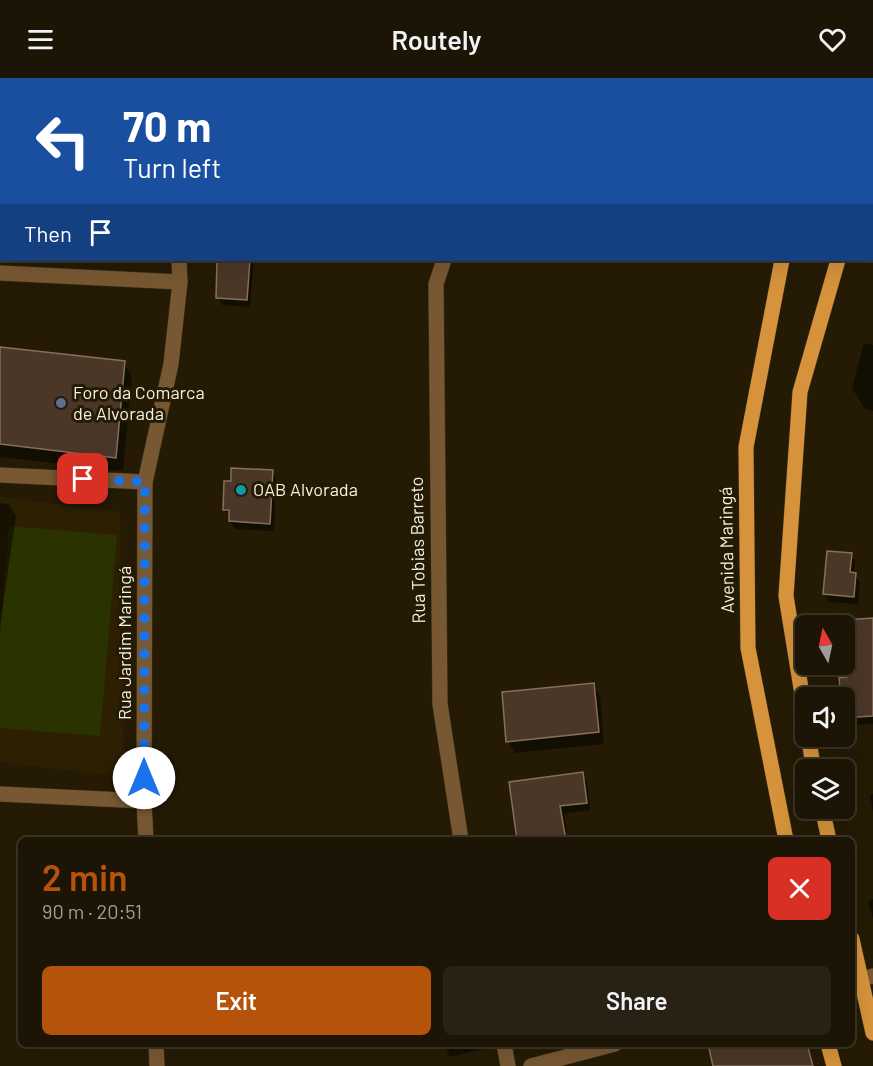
<!DOCTYPE html>
<html lang="en">
<head>
<meta charset="utf-8">
<style>
	body { margin:0; font-family:Barlow,sans-serif; background:#292113; color:#f1f3f6; height:100vh; display:flex; flex-direction:column; font-size:22px; white-space:nowrap }
	* { box-sizing:border-box; margin:0 }
	p { font-size:20px; color:#a09e9a }
	.icon { flex:none; width:33px; height:33px; fill:none; stroke:currentColor; stroke-width:2; stroke-linecap:round; stroke-linejoin:round }
	.map { position:relative; flex:1; overflow:hidden }
	.drawer { position:absolute; left:18px; top:759px; width:837px; height:210px; display:flex; flex-direction:column; background:#1c1404; border-radius:9px; box-shadow:0 6px 24px #0002,0 0 0 2px #3a3326 }
	.drawer>* { flex:none }
	.banner { position:absolute; left:0px; top:0px; width:873px; height:183px; box-shadow:0 6px 24px #0002,0 0 0 2px #3a3326; background:#1a4fa0; color:#fff; overflow:hidden }
	.needle { width:39px; rotate:351deg }
	.controls { position:absolute; left:795px; top:537px; display:grid; gap:12px }
	.controls a { display:grid; place-items:center; width:60px; height:60px; border-radius:9px; background:#1c1404; box-shadow:0 6px 24px #0002,0 0 0 2px #3a3326; font-size:30px }
	.pin { position:absolute; display:grid; place-items:center; width:51px; height:51px; color:#fff; margin:-26px; border-radius:12px; box-shadow:0 3px 9px #0006 }
	.me { position:absolute; width:66px; margin:-33px; rotate:0deg; stroke-linejoin:round; filter:drop-shadow(0 0 4px #0008) }
	.turn { display:flex; align-items:center; gap:21px; height:126px; padding:0 24px; font-size:27px }
	.turn .icon { width:78px; height:78px; stroke-width:2.5 }
	.turn b { display:block; font-size:42px; line-height:51px }
	.then { display:flex; align-items:center; height:57px; padding:0 24px; background:#0003; gap:12px; font-size:22px }
	.round { display:grid; place-items:center; flex:none; width:63px; height:63px; border-radius:9px; background:#292113 }
	.head { display:flex; align-items:center; justify-content:space-between; height:102px; padding:0 24px }
	h1 { font-size:36px; font-weight:600; line-height:45px; color:#b45309 }
	.button { display:flex; gap:12px; margin-top:auto; padding:12px 24px }
	.button a { flex:1; height:69px; border-radius:9px; background:#b45309; color:#fff; font-size:24px; font-weight:600; line-height:69px; text-align:center }
	.button a+a { background:#292113; color:#f1f3f6 }
	header { display:flex; justify-content:space-between; align-items:center; height:78px; padding:0 24px; background:#1c1404; font-size:27px; font-weight:600 }
	.map>svg:first-child { display:block }
	.built { fill:#2d2002 }
	.green { fill:#2a3200 }
	.shadow { fill:#0007 }
	.building { fill:#4b3727; stroke:#876f5e; stroke-width:1.5 }
	.lines { fill:none; stroke-linecap:round; stroke-linejoin:round }
	.minor-casing { stroke:#3e3520; stroke-width:16 }
	.major-casing { stroke:#3e3520; stroke-width:16 }
	.minor { stroke:#785832; stroke-width:15 }
	.major { stroke:#d6933b; stroke-width:15 }
	.route { stroke:#1a73e8; stroke-width:10; stroke-dasharray:0 18 }
	.service-dot { fill:#5c6f8a; stroke:#251b05; stroke-width:2 }
	.culture-dot { fill:#0f9aa8; stroke:#251b05; stroke-width:2 }
	.labels { text-anchor:middle; stroke-width:6; stroke-linejoin:round; paint-order:stroke }
	.poi-label { font-size:18px; fill:#f7f1e3; stroke:#251b05; text-anchor:start }
	.street-label { font-size:18px; fill:#f7f1e3; stroke:#251b05 }
</style>
</head>
<body>
<header><svg class="icon" aria-label="menu" viewBox="0 0 24 24"><path d="M4 6h16M4 12h16M4 18h16"/></svg>Routely<svg class="icon" aria-label="heart" viewBox="0 0 24 24"><path d="M12 20l-8-8c-3-5 5-10 8-4 3-6 11-1 8 4z"/></svg></header>
<div class="map">
<svg width="873" height="988" viewBox="0 0 873 988">
	<rect width="100%" height="100%" fill="#251b05"/>
	<path class="built" d="M0,419L120,434L124,699L0,684Z"/>
	<g class="green">
		<path d="M0,0L141,1L2,2V182H172V184L0,182Z"/>
		<path d="M9,448L117,457L100,658L0,650V561Z"/>
	</g>
	<g class="shadow">
		<path d="M426,0H478L426,2Z"/>
		<path d="M219,182H254L250,229L222,227L218,219Z"/>
		<path d="M864,265L873,267V333L864,330L852,310Z"/>
		<path d="M0,270L124,285L132,299L123,393L0,379Z"/>
		<path d="M272,393L276,401L274,453L235,451L230,443V439L224,431Z"/>
		<path d="M0,425L9,426L16,438L0,547Z"/>
		<path d="M851,476L855,484L854,496L860,504L858,526L829,524L825,516Z"/>
		<path d="M873,542V646L848,647L844,642V620L849,600Z"/>
		<path d="M593,607L600,618L604,666L515,675L508,663Z"/>
		<path d="M582,696L587,704L590,732L564,736L568,762H518Z"/>
		<path d="M873,716V735L870,717Z"/>
		<path d="M873,821V841L868,823Z"/>
		<path d="M444,966H485L486,970L450,979Z"/>
		<path d="M722,966H808L814,988H714Z"/>
	</g>
	<g class="building">
		<path d="M217,182H250L247,222L216,220Z"/>
		<path d="M0,269L125,283L116,380L0,366Z"/>
		<path d="M231,390L273,392L270,446L229,443V432H223L224,403H231Z"/>
		<path d="M827,473L852,475L850,494L856,495L854,519L823,516Z"/>
		<path d="M873,540V638L844,640V620H841L839,600L847,599L844,542Z"/>
		<path d="M594,605L599,654L506,664L502,614Z"/>
		<path d="M583,694L587,725L560,728L566,762H517L509,704Z"/>
		<path d="M708,966H807L813,988H713Z"/>
	</g>
	<g class="lines">
		<defs>
			<g id="minor">
				<path d="M151,0L152,2"/>
				<path d="M727,0L732,2"/>
				<path d="M493,2L494,0"/>
				<path d="M872,8H873"/>
				<path d="M872,50H873"/>
				<path d="M444,182L436,206L440,626L461,762"/>
				<path d="M0,195L180,204"/>
				<path d="M0,397L145,404"/>
				<path d="M0,716L144,723"/>
				<path d="M146,762L144,723L145,404L171,286L180,204L179,182"/>
				<path d="M852,904L873,898"/>
				<path d="M156,966L157,988"/>
				<path d="M504,966L508,988"/>
				<path d="M531,988L615,966"/>
			</g>
			<g id="major">
				<path d="M849,2V0"/>
				<path d="M872,65L873,60"/>
				<path d="M782,182L746,369L748,570L786,762"/>
				<path d="M806,641L786,518L800,314L838,182"/>
				<path d="M808,658L814,692"/>
				<path d="M822,730L829,762"/>
				<path d="M852,861L873,955"/>
				<path d="M828,966L834,988"/>
			</g>
		</defs>
		<use href="#minor" class="minor-casing"/>
		<use href="#major" class="major-casing"/>
		<use href="#minor" class="minor"/>
		<use href="#major" class="major"/>
	</g>
	<g class="lines">
		<path class="route" d="M83,401L145,404L144,700"/>
	</g>
	<circle class="service-dot" cx="61" cy="325" r="6"/>
	<circle class="culture-dot" cx="241" cy="412" r="6"/>
	<g class="labels">
		<g class="poi-label">
			<text x="73" y="321">Foro da Comarca<tspan x="73" dy="21">de Alvorada</tspan></text>
			<text x="253" y="418">OAB Alvorada</text>
		</g>
		<g class="street-label">
			<text transform="translate(418 472) rotate(-91)" y="6">Rua Tobias Barreto</text>
			<text transform="translate(727 472) rotate(-91)" y="6">Avenida Maringá</text>
			<text transform="translate(125 565) rotate(-90)" y="6">Rua Jardim Maringá</text>
		</g>
	</g>
</svg>
<div class="controls">
<a><svg class="needle" viewBox="-14 -14 28 28"><path d="M0-13l5 13h-10z" fill="#e53935"/><path d="M0 13l5-13h-10z" fill="#a09e9a"/></svg></a>
<a><svg class="icon" aria-label="sound" viewBox="0 0 24 24"><path d="M4 9h4l5-4v14l-5-4H4zM17 9q2 3 0 6"/></svg></a>
<a><svg class="icon" aria-label="layers" viewBox="0 0 24 24"><path d="M12 4l9 5-9 5-9-5zM3 14l9 5 9-5"/></svg></a>
</div>
<div class="pin" style="left:83px;top:401px;background:#d93025"><svg class="icon" aria-label="arrive" viewBox="0 0 24 24"><path d="M6 21V4h12l-3 4 3 4H6"/></svg></div>
<svg class="me" style="left:144px;top:700px" viewBox="-20 -20 40 40"><circle r="19" fill="#fff"/><path d="M0-13L10 11 0 6-10 11z" fill="#1a73e8"/></svg>
<div class="banner">
<div class="turn"><svg class="icon" aria-label="left" viewBox="0 0 24 24"><path d="M17 20v-9H6M10 6l-5 5 5 5"/></svg><div><b>70 m</b>Turn left</div></div>
<div class="then">Then<svg class="icon" aria-label="arrive" viewBox="0 0 24 24"><path d="M6 21V4h12l-3 4 3 4H6"/></svg></div>
</div>
<section class="drawer">
<div class="head"><div><h1>2 min</h1><p>90 m · 20:51</p></div><a class="round" style="background:#d93025;color:#fff"><svg class="icon" aria-label="close" viewBox="0 0 24 24"><path d="M6 6l12 12M18 6L6 18"/></svg></a></div>
<div class="button"><a>Exit</a><a>Share</a></div>
</section>
</div>
</body>
</html>
